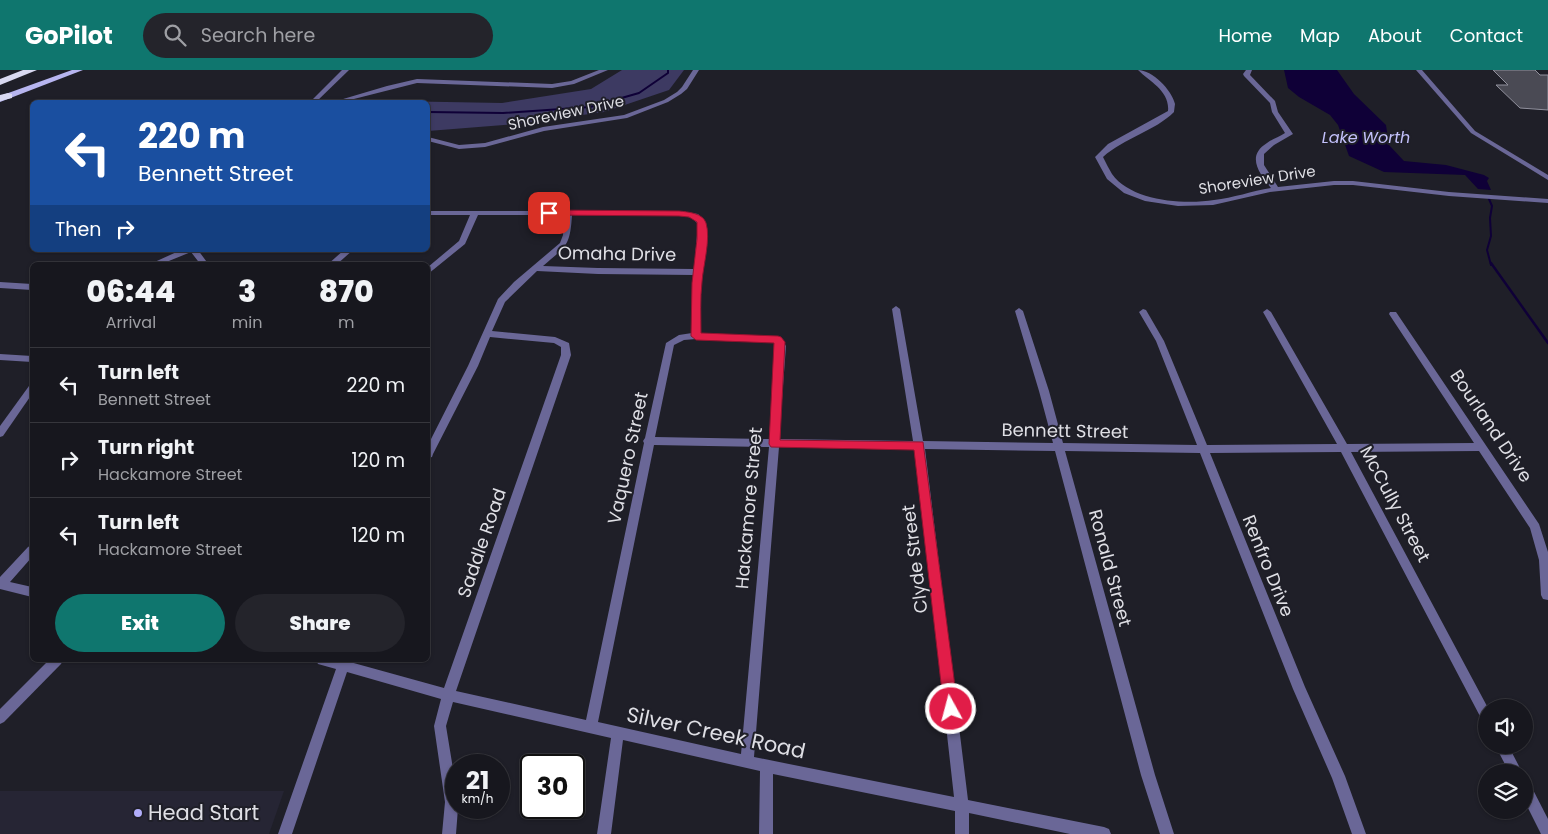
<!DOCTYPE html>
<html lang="en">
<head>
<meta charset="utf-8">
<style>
	body { margin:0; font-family:Poppins,sans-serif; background:#24242b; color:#f1f3f6; height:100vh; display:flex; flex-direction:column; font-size:19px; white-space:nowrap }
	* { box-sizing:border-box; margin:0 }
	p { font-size:16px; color:#9e9fa4 }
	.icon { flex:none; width:28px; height:28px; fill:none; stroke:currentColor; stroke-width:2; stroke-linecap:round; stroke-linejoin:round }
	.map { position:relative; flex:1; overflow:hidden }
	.panel { position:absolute; left:30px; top:192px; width:400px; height:400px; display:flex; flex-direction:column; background:#17171e; border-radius:8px; box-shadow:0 1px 4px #0004,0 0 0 1px #36363c }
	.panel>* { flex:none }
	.top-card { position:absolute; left:30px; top:30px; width:400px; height:152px; border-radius:8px; box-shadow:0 1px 4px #0004,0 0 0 1px #36363c; background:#1a4fa0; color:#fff; overflow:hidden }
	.fabs { position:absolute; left:1478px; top:629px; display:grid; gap:10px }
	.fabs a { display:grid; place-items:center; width:55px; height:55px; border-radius:50%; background:#17171e; box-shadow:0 1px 4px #0004,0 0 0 1px #36363c; font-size:25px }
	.speed { position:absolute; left:445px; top:684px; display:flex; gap:10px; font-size:25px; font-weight:700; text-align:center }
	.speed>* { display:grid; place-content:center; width:65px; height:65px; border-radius:50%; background:#17171e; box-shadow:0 1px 4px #0004,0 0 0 1px #36363c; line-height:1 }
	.speed small { font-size:12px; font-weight:400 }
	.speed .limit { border:2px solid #111; border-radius:8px; background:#fff; color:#111 }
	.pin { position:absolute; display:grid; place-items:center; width:42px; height:42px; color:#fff; margin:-21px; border-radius:10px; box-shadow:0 2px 8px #0006 }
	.me { position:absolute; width:55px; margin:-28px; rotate:353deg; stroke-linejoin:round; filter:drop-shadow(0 0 4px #0008) }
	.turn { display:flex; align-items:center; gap:18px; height:105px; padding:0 25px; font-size:22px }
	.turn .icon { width:65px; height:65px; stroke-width:2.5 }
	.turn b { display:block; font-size:35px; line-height:42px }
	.then { display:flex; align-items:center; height:48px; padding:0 25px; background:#0003; gap:10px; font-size:19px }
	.eta { display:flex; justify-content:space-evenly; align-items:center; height:85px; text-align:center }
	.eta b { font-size:30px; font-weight:800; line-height:35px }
	.action { display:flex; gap:10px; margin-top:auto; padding:10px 25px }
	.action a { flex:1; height:58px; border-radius:30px; background:#0f766e; color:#fff; font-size:20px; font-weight:800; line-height:58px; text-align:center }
	.action a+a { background:#24242b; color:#f1f3f6 }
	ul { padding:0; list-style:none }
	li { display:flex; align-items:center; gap:15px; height:75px; padding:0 25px; border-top:1px solid #36363c }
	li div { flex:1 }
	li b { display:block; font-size:19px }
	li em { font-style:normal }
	header { display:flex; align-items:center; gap:30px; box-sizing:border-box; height:70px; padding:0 25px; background:#0f766e; color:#fff }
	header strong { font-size:24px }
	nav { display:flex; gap:28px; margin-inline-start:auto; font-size:18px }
	.search { width:350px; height:45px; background:#24242b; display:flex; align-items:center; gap:12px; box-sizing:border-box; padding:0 18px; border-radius:28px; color:#9e9fa4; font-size:19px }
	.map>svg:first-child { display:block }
	.built { fill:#262534 }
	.green { fill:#3d3a62 }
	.water { fill:#0f0037 }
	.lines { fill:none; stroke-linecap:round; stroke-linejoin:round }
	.stream-far1 { stroke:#0f0037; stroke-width:2 }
	.stream { stroke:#0f0037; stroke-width:2.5 }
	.building { fill:#4a4a54; stroke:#91919d }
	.minor { fill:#6a6797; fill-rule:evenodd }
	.major { fill:#b7b5f0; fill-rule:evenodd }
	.highway { fill:#d9d9f1; fill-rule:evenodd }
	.route { fill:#e11d48; stroke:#92132f }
	.poi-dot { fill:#b1adfa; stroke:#1f1f28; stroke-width:2 }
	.labels { text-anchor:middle; stroke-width:4; stroke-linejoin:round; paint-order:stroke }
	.far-street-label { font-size:15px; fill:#dfdfe5; stroke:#1f1f28 }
	.far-water-label { font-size:16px; font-style:italic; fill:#c3c1fb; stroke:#1f1f28 }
	.street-label { font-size:18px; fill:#dfdfe5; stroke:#1f1f28 }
	.near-street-label { font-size:21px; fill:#dfdfe5; stroke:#1f1f28 }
	.near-poi-label { font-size:21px; fill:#dfdfe5; stroke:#1f1f28; text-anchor:start }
</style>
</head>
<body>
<header>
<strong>GoPilot</strong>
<div class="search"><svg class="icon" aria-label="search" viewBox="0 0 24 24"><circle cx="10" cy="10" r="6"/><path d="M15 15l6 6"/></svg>Search here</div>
<nav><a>Home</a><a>Map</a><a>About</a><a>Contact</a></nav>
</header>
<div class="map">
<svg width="1548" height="764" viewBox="0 0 1548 764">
	<rect width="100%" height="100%" fill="#1f1f28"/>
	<path class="built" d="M0,721H284L269,764H0Z"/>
	<path class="green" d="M622,0H684L669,20L604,42L517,54L428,61V32H381L390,31L502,33L591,19Z"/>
	<path class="water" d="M1284,0H1337L1354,24L1386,55L1389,75L1404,91L1446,95L1484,105L1489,108L1487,111L1491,120L1478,119L1465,105L1384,102L1349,86L1338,55L1330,45L1299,27L1288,18Z"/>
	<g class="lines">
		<g class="stream-far1">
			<path d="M428,42L503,43L590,37L639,23L668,3V0"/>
			<path d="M1489,129L1492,136L1490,148L1491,166L1487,180L1491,195"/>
		</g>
		<path class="stream" d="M1491,193L1548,273"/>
	</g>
	<path class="building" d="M1493,0H1535L1540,5H1548V40L1520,38L1496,15H1508Z"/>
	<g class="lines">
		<g class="minor">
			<path d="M342,0H349L316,32H310Z"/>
			<path d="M599,0H608L574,14L552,18L417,13L342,32H333L387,16L417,9L552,14L571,11Z"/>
			<path d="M693,0H699L687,19L681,24L668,32L627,48L544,61L485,77L459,79L428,71V67L459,75L485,73L543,57L624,45L664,30L677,22L682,17Z"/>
			<path d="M1138,0C1152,0 1172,20 1175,34C1175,34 1174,42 1174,42C1155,61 1124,68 1103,87C1106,93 1109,99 1112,104C1131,131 1184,135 1214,130C1233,128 1252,121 1271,118C1259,103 1246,86 1267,73C1272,69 1279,67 1285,63L1272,42L1270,33L1244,6L1243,4L1246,0H1252L1250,5L1275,31L1278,42L1293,64L1274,75L1264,84V95L1278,117L1334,111H1353L1449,122L1548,129V133L1449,126L1353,115H1334L1270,122L1213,135L1178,136L1145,131L1124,123L1107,109L1095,87L1108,74L1168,41C1170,21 1150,12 1138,0Z"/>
			<path d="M1416,0H1422L1475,61L1548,105V110L1471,63Z"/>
			<path d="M428,141H679L698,144L706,153V169L701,213L700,263L781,267L786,276L779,369L913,371L892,239L896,236L900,239L923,371L1053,373L1039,321L1015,241L1019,238L1023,241L1049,321L1063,373L1197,375L1156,271L1139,242L1143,239L1146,240L1164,271L1207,375L1337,374L1263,242L1267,239L1271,242L1347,374L1474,373L1389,244L1390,242H1396L1539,454L1548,482V530L1543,529L1541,525L1539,490L1530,458L1479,381L1351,382L1488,638H1486V652L1482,650L1341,382L1210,383L1305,617L1345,706L1366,764H1352L1332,708L1293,619L1200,383L1065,381L1155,705L1174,764H1160L1141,705L1055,381L925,379L968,730L1104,757L1109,759L1111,764H1070L969,743V764H955V741L773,704V764H759L760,701L623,670L611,764H597L611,668L453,632L446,656L456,717V738H458L456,764H442L445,732L434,656L441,629L347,602L292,764H278L336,599L318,594L316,590H351L350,592L444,618L561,285V277L554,273L490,267L478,296L433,384L432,387L428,388V375L468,296L498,229L514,212L560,173L563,165L564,145H478L465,174L428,204V197L459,171L470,145H428ZM572,145H679L692,148L698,154L694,199L598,198L543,196C566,176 570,177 572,145ZM537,201L598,204L694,205L692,263L679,265L666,273L645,368L643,371L644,373L586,650L456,621L571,285L569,273L555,267L492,261L505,232ZM696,269L775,272L776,276L769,369L655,367L674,275L684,270ZM654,375L769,377L741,684L598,652ZM779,377L915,379L954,727L754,687Z"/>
			<path d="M181,180H198L209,195H201L191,182L159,195H148Z"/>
			<path d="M344,180H353L336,195H327Z"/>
			<path d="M0,212L32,214V220L0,218Z"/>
			<path d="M0,284L32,286V292L0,290Z"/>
			<path d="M32,315V324L3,366L0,367V356L29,316Z"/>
			<path d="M32,475V487L10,512L32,517V527L0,519V507L28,477Z"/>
			<path d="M49,590H63L61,594L4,652L0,654V639Z"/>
			<path d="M1495,675H1508L1522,702H1509Z"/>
			<path d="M1524,711L1529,712L1548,749V764H1541L1524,730Z"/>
		</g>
		<path class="major" d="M72,0H83L0,32V26Z"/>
		<g class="highway">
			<path d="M23,0H37L0,15V9Z"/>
			<path d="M8,23L12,24V28L0,31V25Z"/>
		</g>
	</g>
	<path class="route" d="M549,140L679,141C688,142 703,143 706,153C711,169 703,196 702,212C700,229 701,246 701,263L778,266L781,267L785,272L780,370L923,372L958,639L956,643L951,645L946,643L944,639L914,380L771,377L769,374L774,273L696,270L691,266L692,213L697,169V152L689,147L679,146L546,145L545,143Z"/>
	<circle class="poi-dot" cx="138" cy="743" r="5"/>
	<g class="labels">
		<g class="far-street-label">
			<text transform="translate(566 43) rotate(-12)" y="5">Shoreview Drive</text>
			<text transform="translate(1257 110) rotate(-9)" y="5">Shoreview Drive</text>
		</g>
		<g class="far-water-label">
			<text x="1366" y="73">Lake Worth</text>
		</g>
		<g class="street-label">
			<text transform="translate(617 184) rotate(1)" y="6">Omaha Drive</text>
			<text transform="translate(1491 356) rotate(56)" y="6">Bourland Drive</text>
			<text transform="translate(1065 361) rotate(1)" y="6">Bennett Street</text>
			<text transform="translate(628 388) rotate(-78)" y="6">Vaquero Street</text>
			<text transform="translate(1395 434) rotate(62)" y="6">McCully Street</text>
			<text transform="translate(749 438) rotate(-85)" y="6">Hackamore Street</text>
			<text transform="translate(482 473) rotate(-71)" y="6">Saddle Road</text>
			<text transform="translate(915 489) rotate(-97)" y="6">Clyde Street</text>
			<text transform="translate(1268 496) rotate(68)" y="6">Renfro Drive</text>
			<text transform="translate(1110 498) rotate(75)" y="6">Ronald Street</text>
		</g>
		<g class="near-street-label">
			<text transform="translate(716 663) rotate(12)" y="7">Silver Creek Road</text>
		</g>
		<g class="near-poi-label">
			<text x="148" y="750">Head Start</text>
		</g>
	</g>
</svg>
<div class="fabs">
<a><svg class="icon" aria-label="sound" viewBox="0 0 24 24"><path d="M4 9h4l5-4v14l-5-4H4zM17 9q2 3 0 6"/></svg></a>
<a><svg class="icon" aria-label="layers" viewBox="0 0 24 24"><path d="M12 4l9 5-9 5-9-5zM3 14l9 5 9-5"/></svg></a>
</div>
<div class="speed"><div>21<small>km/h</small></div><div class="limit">30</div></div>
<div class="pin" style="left:549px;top:143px;background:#d93025"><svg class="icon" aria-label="arrive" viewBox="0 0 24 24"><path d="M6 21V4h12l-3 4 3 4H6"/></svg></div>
<svg class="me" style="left:951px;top:639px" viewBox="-20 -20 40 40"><circle r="17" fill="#e11d48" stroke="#fff" stroke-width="3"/><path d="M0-11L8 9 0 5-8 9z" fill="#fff"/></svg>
<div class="top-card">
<div class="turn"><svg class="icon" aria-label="left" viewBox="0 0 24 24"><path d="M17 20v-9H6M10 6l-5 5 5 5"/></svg><div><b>220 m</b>Bennett Street</div></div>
<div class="then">Then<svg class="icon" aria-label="right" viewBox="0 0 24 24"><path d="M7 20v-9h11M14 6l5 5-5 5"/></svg></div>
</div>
<section class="panel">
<div class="eta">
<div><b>06:44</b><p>Arrival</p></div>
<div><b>3</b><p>min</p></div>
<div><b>870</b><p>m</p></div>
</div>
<ul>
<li><svg class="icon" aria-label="left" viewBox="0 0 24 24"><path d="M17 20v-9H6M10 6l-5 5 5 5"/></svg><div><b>Turn left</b><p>Bennett Street</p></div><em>220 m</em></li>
<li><svg class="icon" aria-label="right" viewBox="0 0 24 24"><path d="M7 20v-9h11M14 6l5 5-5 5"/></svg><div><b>Turn right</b><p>Hackamore Street</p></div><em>120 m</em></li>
<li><svg class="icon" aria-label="left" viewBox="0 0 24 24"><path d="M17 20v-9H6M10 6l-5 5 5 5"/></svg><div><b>Turn left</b><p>Hackamore Street</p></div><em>120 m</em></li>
</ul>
<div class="action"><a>Exit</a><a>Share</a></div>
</section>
</div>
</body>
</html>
